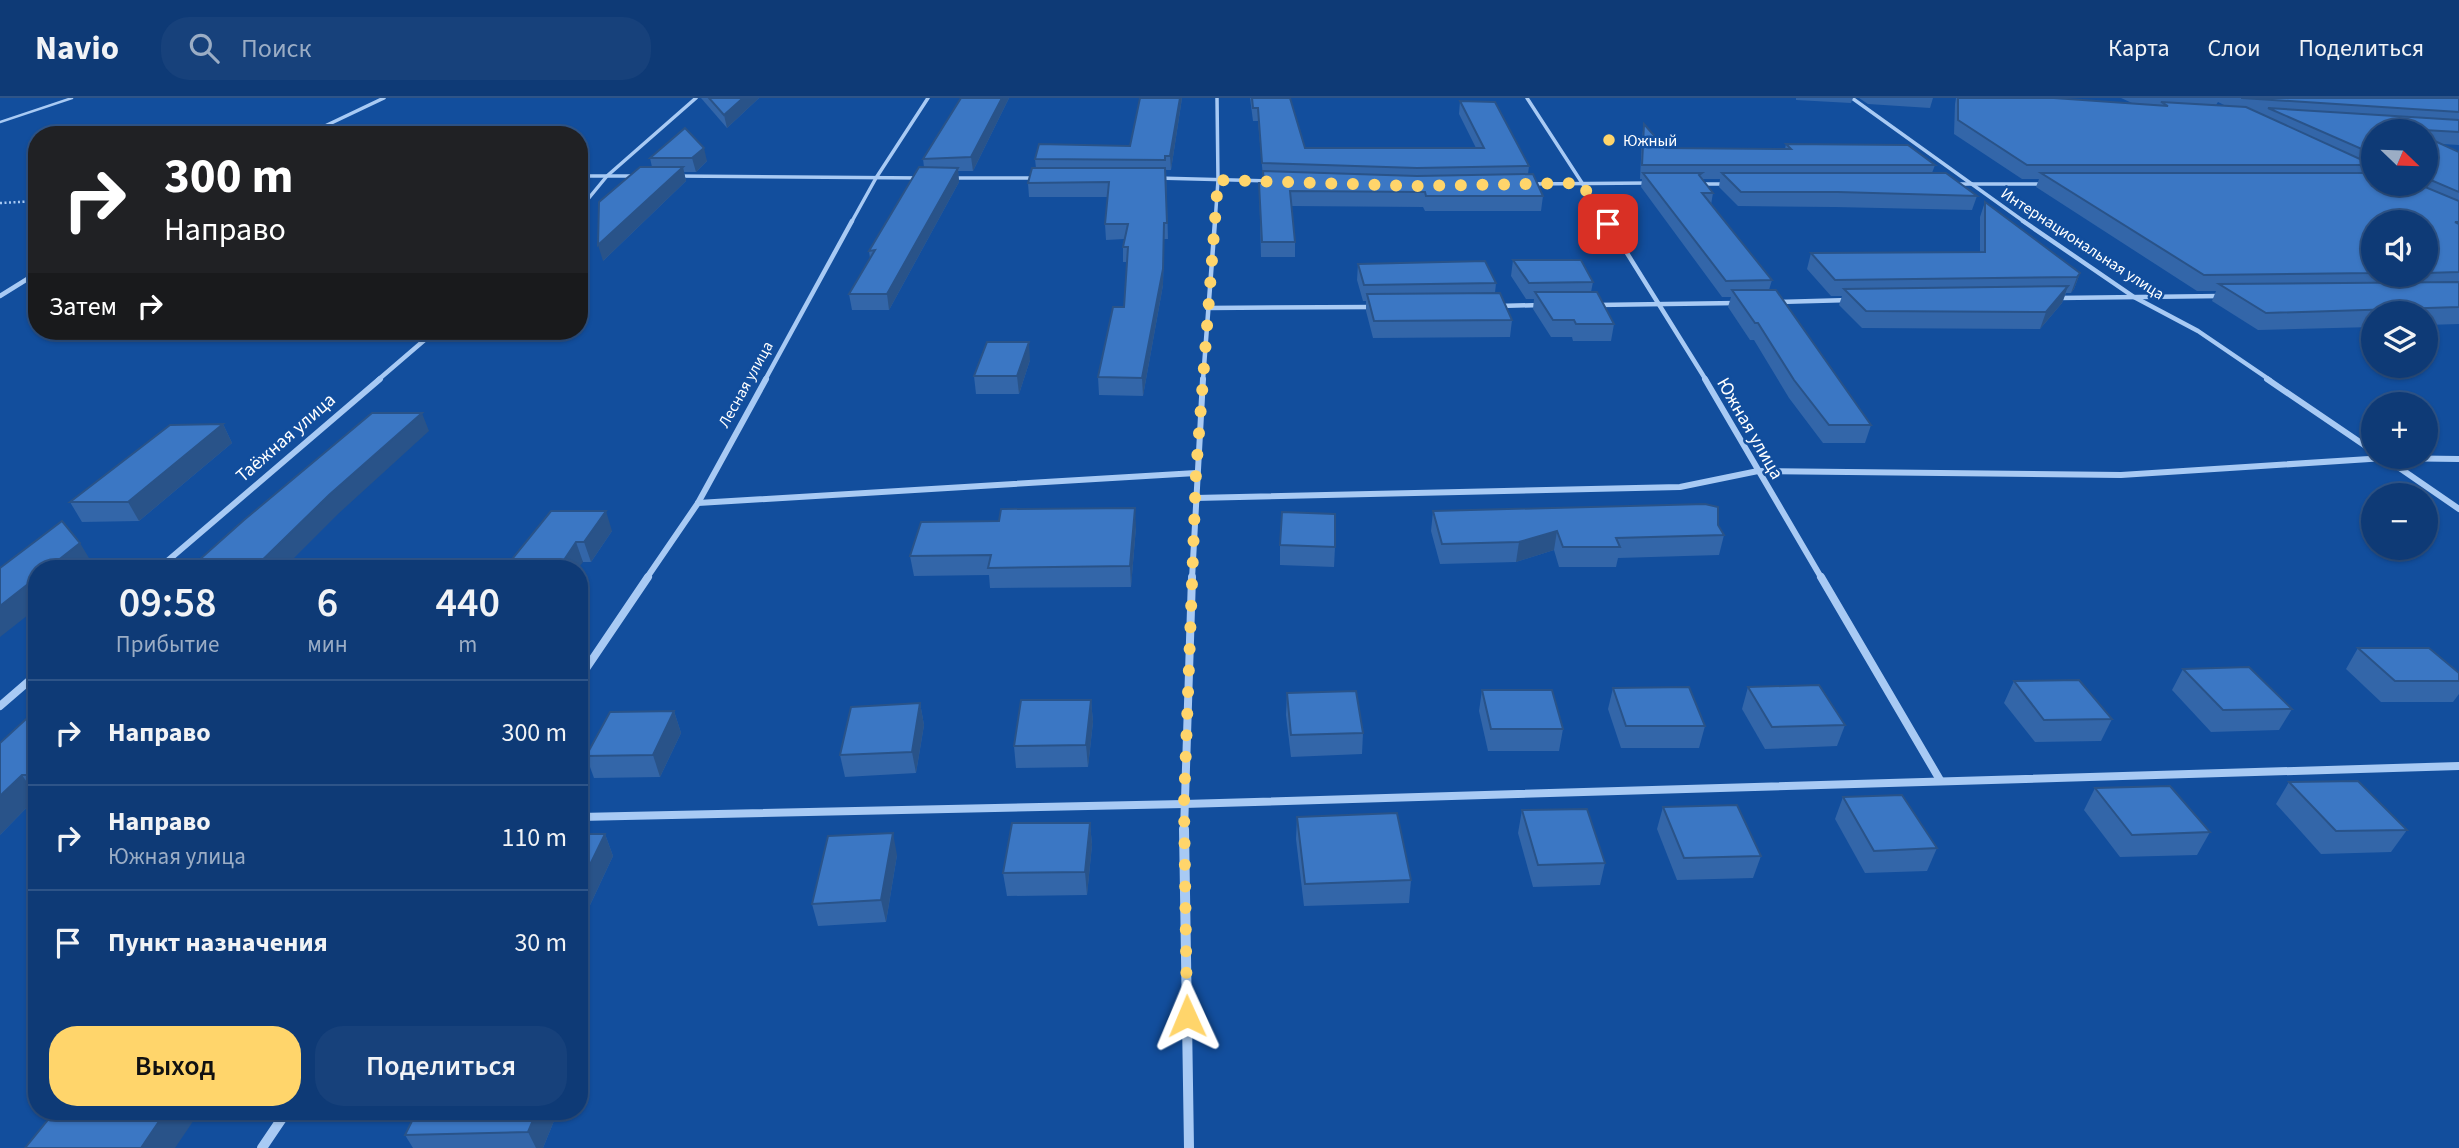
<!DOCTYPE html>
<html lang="ru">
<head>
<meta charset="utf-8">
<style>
	body { margin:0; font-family:"Source Sans 3",sans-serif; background:#17417b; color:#f1f3f6; height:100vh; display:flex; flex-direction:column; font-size:26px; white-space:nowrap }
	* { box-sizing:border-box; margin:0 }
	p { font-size:23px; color:#9badc5 }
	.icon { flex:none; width:38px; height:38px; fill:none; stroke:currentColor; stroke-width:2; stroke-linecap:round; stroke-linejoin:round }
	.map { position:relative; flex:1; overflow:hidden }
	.side { position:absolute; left:28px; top:462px; width:560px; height:560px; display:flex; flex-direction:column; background:#0e3a76; border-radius:28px; box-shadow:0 2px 5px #0004,0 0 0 2px #2e5488 }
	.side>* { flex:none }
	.hud { position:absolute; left:28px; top:28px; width:560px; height:214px; border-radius:28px; box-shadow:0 2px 5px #0004,0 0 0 2px #2e5488; background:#202124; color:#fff; overflow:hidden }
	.needle { width:46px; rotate:113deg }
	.controls { position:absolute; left:2361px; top:21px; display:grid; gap:14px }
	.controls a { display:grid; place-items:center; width:77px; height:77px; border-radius:50%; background:#0e3a76; box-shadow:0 2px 5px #0004,0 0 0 2px #2e5488; font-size:35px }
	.pin { position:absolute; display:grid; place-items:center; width:60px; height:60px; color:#fff; margin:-30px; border-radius:14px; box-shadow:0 4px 10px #0006 }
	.me { position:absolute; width:77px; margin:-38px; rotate:359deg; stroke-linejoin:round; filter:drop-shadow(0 0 5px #0008) }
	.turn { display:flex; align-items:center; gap:24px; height:147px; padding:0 21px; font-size:32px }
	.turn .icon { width:91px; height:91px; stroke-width:2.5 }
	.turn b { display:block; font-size:49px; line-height:60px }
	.then { display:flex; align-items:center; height:66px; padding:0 21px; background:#0003; gap:14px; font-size:26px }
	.eta { display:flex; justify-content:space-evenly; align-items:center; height:119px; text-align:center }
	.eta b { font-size:42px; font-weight:600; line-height:49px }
	.action { display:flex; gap:14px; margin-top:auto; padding:14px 21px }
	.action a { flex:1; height:80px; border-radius:28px; background:#ffd56b; color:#111; font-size:28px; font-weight:600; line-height:80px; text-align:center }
	.action a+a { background:#17417b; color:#f1f3f6 }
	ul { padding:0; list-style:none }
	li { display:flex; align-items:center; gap:21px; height:105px; padding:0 21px; border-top:2px solid #2e5488 }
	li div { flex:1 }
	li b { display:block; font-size:26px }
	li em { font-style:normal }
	header { display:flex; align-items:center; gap:42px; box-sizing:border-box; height:98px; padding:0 35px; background:#0e3a76; border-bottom:2px solid #2e5488 }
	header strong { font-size:33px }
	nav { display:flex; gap:38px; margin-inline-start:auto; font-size:24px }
	.search { width:490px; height:63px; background:#17417b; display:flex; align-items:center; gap:18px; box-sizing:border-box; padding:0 24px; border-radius:28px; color:#9badc5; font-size:26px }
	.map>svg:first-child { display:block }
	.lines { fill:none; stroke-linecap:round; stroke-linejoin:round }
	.path { stroke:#a8caf4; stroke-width:2.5; stroke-dasharray:2 2.5; stroke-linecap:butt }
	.service { stroke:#a8caf4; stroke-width:2.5 }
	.minor-far4 { stroke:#a8caf4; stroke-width:3.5 }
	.minor-far3 { stroke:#a8caf4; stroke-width:4.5 }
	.minor-far2 { stroke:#a8caf4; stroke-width:6 }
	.minor-far1 { stroke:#a8caf4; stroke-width:8 }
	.minor { stroke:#a8caf4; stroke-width:10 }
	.wall { fill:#3366a9; fill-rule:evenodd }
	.shaded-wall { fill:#295389 }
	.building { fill:#3b77c4; stroke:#295389; stroke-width:2 }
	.route { stroke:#ffd56b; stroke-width:12; stroke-dasharray:0 21.6 }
	.poi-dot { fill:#ffd56b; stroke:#124e9d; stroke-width:2.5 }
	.labels { text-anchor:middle; stroke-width:5; stroke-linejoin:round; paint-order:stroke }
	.far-poi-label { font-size:16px; fill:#fff; stroke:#124e9d; text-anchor:start }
	.far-street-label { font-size:16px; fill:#fff; stroke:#124e9d }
	.street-label { font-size:19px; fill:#fff; stroke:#124e9d }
</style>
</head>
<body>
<header>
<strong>Navio</strong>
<div class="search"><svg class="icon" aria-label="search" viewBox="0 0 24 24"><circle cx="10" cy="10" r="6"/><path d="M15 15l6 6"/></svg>Поиск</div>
<nav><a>Карта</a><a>Слои</a><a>Поделиться</a></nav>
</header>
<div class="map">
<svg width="2459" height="1050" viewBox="0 0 2459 1050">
	<rect width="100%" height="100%" fill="#124e9d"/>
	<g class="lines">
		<path class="path" d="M0,105L37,103"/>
		<path class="service" d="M0,24L72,0"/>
		<g class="minor-far4">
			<path d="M1527,0L1608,125"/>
			<path d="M1852,0L2026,125"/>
			<path d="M306,37L384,0"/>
			<path d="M579,78H638"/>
			<path d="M678,78L922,80"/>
			<path d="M951,80H1037"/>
			<path d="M1157,80L1271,83"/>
			<path d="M1528,86L1649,85"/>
			<path d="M1696,86H1726"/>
			<path d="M1952,86H2045"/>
			<path d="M579,112L607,78L696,0"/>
			<path d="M851,125L876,80L928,0"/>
			<path d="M1215,125L1218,82L1217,0"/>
		</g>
		<g class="minor-far3">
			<path d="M1607,123L1706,282"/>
			<path d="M2023,123L2134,199L2198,233L2270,282"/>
			<path d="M0,198L37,175"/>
			<path d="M2058,200L2221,198"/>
			<path d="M1778,204L1850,202"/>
			<path d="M1596,207L1738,205"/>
			<path d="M1498,208L1542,207"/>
			<path d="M1207,210L1374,209"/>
			<path d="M378,282L435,233"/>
			<path d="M765,282L852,123"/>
			<path d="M1203,282L1215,123"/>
		</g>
		<g class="minor-far2">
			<path d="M1705,281L1822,481"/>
			<path d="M2267,281L2373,353"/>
			<path d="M2385,360L2459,411"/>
			<path d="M1195,400L1680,389L1758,373L2121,377L2385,360L2459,361"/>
			<path d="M698,405L1196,375"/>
			<path d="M158,471L380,281"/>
			<path d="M646,481L698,405L766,281"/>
			<path d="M1192,481L1203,281"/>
		</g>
		<g class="minor-far1">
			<path d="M1821,479L1940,682"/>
			<path d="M579,581L648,479"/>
			<path d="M0,608L37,576"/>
			<path d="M579,719L1184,706L2459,668"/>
			<path d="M1184,733L1192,479"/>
		</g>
		<g class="minor">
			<path d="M1184,731L1189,1050"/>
			<path d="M262,1050L287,1013"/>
		</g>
	</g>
	<g class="wall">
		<path d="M701,0H759L727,30Z"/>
		<path d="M961,0H1009L973,73H958L959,84L889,212H852L849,196L870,160L869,153L924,69L923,61Z"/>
		<path d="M1140,0H1182L1171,72H1166L1168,141H1164L1163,187L1143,298L1099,297L1098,279L1124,209L1127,164H1123V149L1124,141L1106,142L1105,126L1108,99H1029L1028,85L1036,70L1035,61L1130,48Z"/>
		<path d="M1250,0H1290L1305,50H1476L1459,16L1460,3L1529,68L1528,76L1543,98L1541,113H1425L1423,109L1291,108L1295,144V159H1261L1259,85H1263V79L1258,23H1253Z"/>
		<path d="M1796,0H1853L1851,5L1796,2Z"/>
		<path d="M1859,0H1933L1930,10L1868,6Z"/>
		<path d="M1956,0H2054L2132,5L2121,0H2459V47L2442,46L2459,54V226L2426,227V215H2373V229L2258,232L2212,203L2216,193H2197L2036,89L2039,81H2022L1954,36L1955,6ZM2218,4L2226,8L2216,7ZM2373,33H2426V86H2373L2371,75L2372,73H2373ZM2373,124H2426V177H2373Z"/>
		<path d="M1644,26L1665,50L1785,51L1786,46L1935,67L1932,75L1977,98L1972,112L1834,109L1738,108L1719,89L1720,81H1702L1713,95L1711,107L1772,182L1769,192L1871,327L1865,345H1823L1789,300L1754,242H1750L1728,209L1731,199H1722L1641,89L1642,81H1640L1642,39Z"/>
		<path d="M685,30L707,63L696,74H684L686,83L603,163L652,69L650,60Z"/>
		<path d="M1985,104L2080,175L2074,191L2071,195H2066L2062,205L2040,231L1862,230L1839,207L1842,198H1831L1807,171L1811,155L1980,154V119Z"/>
		<path d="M1513,162L1593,184L1591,194L1614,226L1611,243H1573L1572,239H1551L1533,211L1534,201H1526L1511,178Z"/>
		<path d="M1358,166L1496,185L1495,195L1512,222L1510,239L1373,240L1366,213V203H1363L1357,182Z"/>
		<path d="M1030,262L1019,296H976L974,278Z"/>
		<path d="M223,326L232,345L139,423L82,424L70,404Z"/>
		<path d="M551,413L612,433L591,464H583Z"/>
		<path d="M1433,413L1718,427L1724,437L1719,457L1618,460L1616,469H1559L1554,452L1516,464L1440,466L1431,433Z"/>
		<path d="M1136,429L1131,489L990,490L989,477L914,478L910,458Z"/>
		<path d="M1280,447L1335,449L1334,469L1280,467Z"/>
		<path d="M2358,550L2459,575V596L2453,604H2381L2346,571Z"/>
		<path d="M2183,571L2292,611L2279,632L2211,634L2172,592Z"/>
		<path d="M2014,583L2112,621L2101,643L2035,644L2004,605Z"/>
		<path d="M1748,589L1845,627L1837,648L1765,651L1742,611Z"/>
		<path d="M1613,590L1705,628L1699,650H1621L1608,611Z"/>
		<path d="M1482,592L1563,631L1559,653H1488L1479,613Z"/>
		<path d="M1287,595L1363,635L1362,656L1291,659L1286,617Z"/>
		<path d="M1091,602L1093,624L1088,669L1016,670L1014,648Z"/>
		<path d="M920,605L924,627L916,675L845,679L840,657Z"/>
		<path d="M37,611V699L0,737Z"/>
		<path d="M674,613L681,635L660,679L594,680L586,658Z"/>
		<path d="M2289,684L2407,732L2391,754L2321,756L2276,706Z"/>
		<path d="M2095,690L2210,734L2197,757L2120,759L2084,712Z"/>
		<path d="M1843,699L1937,750L1927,773L1865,775L1835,721Z"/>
		<path d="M1663,709L1761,758L1753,780L1677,782L1657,731Z"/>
		<path d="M1522,712L1605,765L1600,787L1533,789L1518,735Z"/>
		<path d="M1297,719L1411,782L1409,805L1304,808L1296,741Z"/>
		<path d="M1090,725L1092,747L1087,797L1007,798L1003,775Z"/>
		<path d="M579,736H605L613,758L584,820H579Z"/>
		<path d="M897,757L886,824L818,828L812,806Z"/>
		<path d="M417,1013H558L543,1050H413L405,1037Z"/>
	</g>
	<g class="shaded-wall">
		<path d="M743,0H759L727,30L724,17Z"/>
		<path d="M1002,0H1009L973,73L971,59Z"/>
		<path d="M1180,0H1182L1171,72L1170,58Z"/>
		<path d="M704,50L707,63L696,74L692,60Z"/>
		<path d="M683,69L686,83L603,163L598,147Z"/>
		<path d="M958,70L959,84L889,212L887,196Z"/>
		<path d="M1164,125L1163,187L1143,298L1142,280Z"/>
		<path d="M2080,175L2074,191L2071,195L2077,179Z"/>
		<path d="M2068,188L2062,205L2040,231L2046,214Z"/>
		<path d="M1029,244L1030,262L1019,296L1017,278Z"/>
		<path d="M422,315L429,333L338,416L283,471H253L329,397Z"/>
		<path d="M223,326L232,345L139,423L128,404Z"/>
		<path d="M1135,410L1136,429L1131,489L1130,468Z"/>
		<path d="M606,413L612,433L591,464L584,444Z"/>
		<path d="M1557,433L1554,452L1516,464L1519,444Z"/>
		<path d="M576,444L583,464L578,471H558Z"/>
		<path d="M80,445L92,465L85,471H47Z"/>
		<path d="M37,479V510L0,539V508Z"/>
		<path d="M1091,602L1093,624L1088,669L1086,647Z"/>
		<path d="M920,605L924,627L916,675L912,654Z"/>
		<path d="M674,613L681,635L660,679L653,657Z"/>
		<path d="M22,677L37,699L0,737V698Z"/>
		<path d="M1090,725L1092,747L1087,797L1085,774Z"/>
		<path d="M893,735L897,757L886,824L881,802Z"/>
		<path d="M605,736L613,758L584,820L579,807V789Z"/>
		<path d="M166,1013H200L175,1050H141Z"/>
		<path d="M537,1013H558L543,1050H536L528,1034Z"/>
	</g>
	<g class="building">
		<path d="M709,0H743L724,17Z"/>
		<path d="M961,0H1002L971,59L923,61Z"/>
		<path d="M1140,0H1180L1170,58H1165V62L1035,61L1039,46L1130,48Z"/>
		<path d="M1252,0H1290L1305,50H1484L1460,3L1495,4L1529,68L1417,70L1262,65L1258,10H1253Z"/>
		<path d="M1958,0H2054L2168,8L2161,4L2246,9L2373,67H2027L1958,22Z"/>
		<path d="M2241,0H2459V14L2242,0Z"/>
		<path d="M2268,10L2459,22V34L2406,31L2412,33H2373V56Z"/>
		<path d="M1644,26L1665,50L1791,51L1786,46L1908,47L1935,67H1642Z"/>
		<path d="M685,30L704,50L692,60H650Z"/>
		<path d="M2426,39L2459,54V94L2426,80Z"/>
		<path d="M640,69H683L598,147L599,104Z"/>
		<path d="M919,69L958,70L887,196H849L875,152L869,153Z"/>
		<path d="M1032,70H1165L1167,125H1164L1163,171L1142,280L1098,279L1113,209H1124L1128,149H1123L1128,126H1105L1109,84L1028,85Z"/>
		<path d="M1263,73L1417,78L1533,76L1543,98H1426L1425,94L1290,93L1295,144H1262L1259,85H1264Z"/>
		<path d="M1643,75H1702L1699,77L1713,95H1702L1772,182L1726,183Z"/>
		<path d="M1722,75H1946L1977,98L1838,94H1741Z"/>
		<path d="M2041,75H2373V86H2418L2459,103V124H2455L2459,126V174L2426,175V124H2373V175L2204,177Z"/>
		<path d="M1985,104L2080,175L2077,179L1835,182L1811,155L1985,154Z"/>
		<path d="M1513,162H1581L1593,184L1529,185Z"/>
		<path d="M1485,163L1496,185L1364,187L1358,166Z"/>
		<path d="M2459,184V209L2266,215L2219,186Z"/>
		<path d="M2068,188L2046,214L1866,213L1844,191Z"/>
		<path d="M1732,192H1776L1871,327H1829L1794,282L1758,225H1755Z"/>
		<path d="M1535,194H1597L1614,226H1576L1574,222H1553Z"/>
		<path d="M1500,195L1512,222L1374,223L1367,196Z"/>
		<path d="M987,244H1029L1017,278H974Z"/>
		<path d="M372,315H422L329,397L253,471H189L244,422Z"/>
		<path d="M223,326L128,404H70L170,327Z"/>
		<path d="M1705,406L1718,409V427L1724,437L1616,440L1620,449H1563L1557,433L1519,444L1442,446L1433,413Z"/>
		<path d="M1135,410L1130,468L988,470L991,457L910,458L921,424L999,423L1001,411Z"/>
		<path d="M551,413H606L584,444H576L558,471H504Z"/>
		<path d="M1282,414L1335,416V449L1280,447Z"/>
		<path d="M62,423L80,445L47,471H37V479L0,508V470Z"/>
		<path d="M2358,550H2429L2459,575V583H2395Z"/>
		<path d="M2249,569L2292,611L2223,612L2183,571Z"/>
		<path d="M2079,582L2112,621L2044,622L2014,583Z"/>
		<path d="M1819,587L1845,627L1772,629L1748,589Z"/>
		<path d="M1689,589L1705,628H1626L1613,590Z"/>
		<path d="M1482,592H1552L1563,631H1491Z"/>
		<path d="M1356,593L1363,635L1291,637L1287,595Z"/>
		<path d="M1021,602H1091L1086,647L1014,648Z"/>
		<path d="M920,605L912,654L840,657L851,609Z"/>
		<path d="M37,611V677H22L0,698V645Z"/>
		<path d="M674,613L653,657L586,658L610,614Z"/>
		<path d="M2358,683L2407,732L2336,733L2289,684Z"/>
		<path d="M2170,688L2210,734L2132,737L2095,690Z"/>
		<path d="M1902,697L1937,750L1874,753L1843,699Z"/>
		<path d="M1737,707L1761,758L1684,760L1663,709Z"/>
		<path d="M1587,711L1605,765L1538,767L1522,712Z"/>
		<path d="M1397,715L1411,782L1305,786L1297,719Z"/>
		<path d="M1012,725H1090L1085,774L1003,775Z"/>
		<path d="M893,735L881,802L812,806L828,738Z"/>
		<path d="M579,736H605L579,789Z"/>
		<path d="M55,1013H166L141,1050H25Z"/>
		<path d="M417,1013H537L528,1034L405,1037Z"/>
	</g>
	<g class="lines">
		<path class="route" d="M1187,918L1184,706L1196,375L1218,82L1416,88L1581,85L1608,126"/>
	</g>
	<circle class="poi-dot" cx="1609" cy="42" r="7"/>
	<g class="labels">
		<g class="far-poi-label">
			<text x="1623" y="48">Южный</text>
		</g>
		<g class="far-street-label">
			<text transform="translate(2083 145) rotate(33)" y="6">Интернациональная улица</text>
			<text transform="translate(745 286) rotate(-61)" y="6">Лесная улица</text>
		</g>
		<g class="street-label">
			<text transform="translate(1751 330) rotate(60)" y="7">Южная улица</text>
			<text transform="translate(285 339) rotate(-41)" y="7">Таёжная улица</text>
		</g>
	</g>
</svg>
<div class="controls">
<a><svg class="needle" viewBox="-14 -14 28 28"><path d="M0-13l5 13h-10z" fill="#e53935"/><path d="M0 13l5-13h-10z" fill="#9badc5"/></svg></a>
<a><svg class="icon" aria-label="sound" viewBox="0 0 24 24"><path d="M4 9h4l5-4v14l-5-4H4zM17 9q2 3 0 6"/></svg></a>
<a><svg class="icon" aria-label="layers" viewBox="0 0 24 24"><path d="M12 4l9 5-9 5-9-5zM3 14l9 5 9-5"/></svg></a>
<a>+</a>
<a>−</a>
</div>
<div class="pin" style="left:1608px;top:126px;background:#d93025"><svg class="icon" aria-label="arrive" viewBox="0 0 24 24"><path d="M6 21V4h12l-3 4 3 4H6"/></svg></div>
<svg class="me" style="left:1187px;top:918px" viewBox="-20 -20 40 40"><path d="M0-17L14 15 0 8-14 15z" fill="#ffd56b" stroke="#fff" stroke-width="4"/></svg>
<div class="hud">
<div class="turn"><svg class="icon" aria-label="right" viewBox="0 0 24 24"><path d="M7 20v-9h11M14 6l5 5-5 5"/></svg><div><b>300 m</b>Направо</div></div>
<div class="then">Затем<svg class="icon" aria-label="right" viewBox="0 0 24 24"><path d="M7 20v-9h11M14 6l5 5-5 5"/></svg></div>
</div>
<section class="side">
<div class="eta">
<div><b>09:58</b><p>Прибытие</p></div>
<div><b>6</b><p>мин</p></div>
<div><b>440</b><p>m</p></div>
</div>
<ul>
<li><svg class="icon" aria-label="right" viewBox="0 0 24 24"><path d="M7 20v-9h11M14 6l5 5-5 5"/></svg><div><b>Направо</b></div><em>300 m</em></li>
<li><svg class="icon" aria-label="right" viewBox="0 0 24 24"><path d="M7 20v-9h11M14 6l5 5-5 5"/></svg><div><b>Направо</b><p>Южная улица</p></div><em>110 m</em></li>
<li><svg class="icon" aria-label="arrive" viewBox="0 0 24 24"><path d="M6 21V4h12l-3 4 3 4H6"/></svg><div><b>Пункт назначения</b></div><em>30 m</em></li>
</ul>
<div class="action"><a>Выход</a><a>Поделиться</a></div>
</section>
</div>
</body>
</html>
